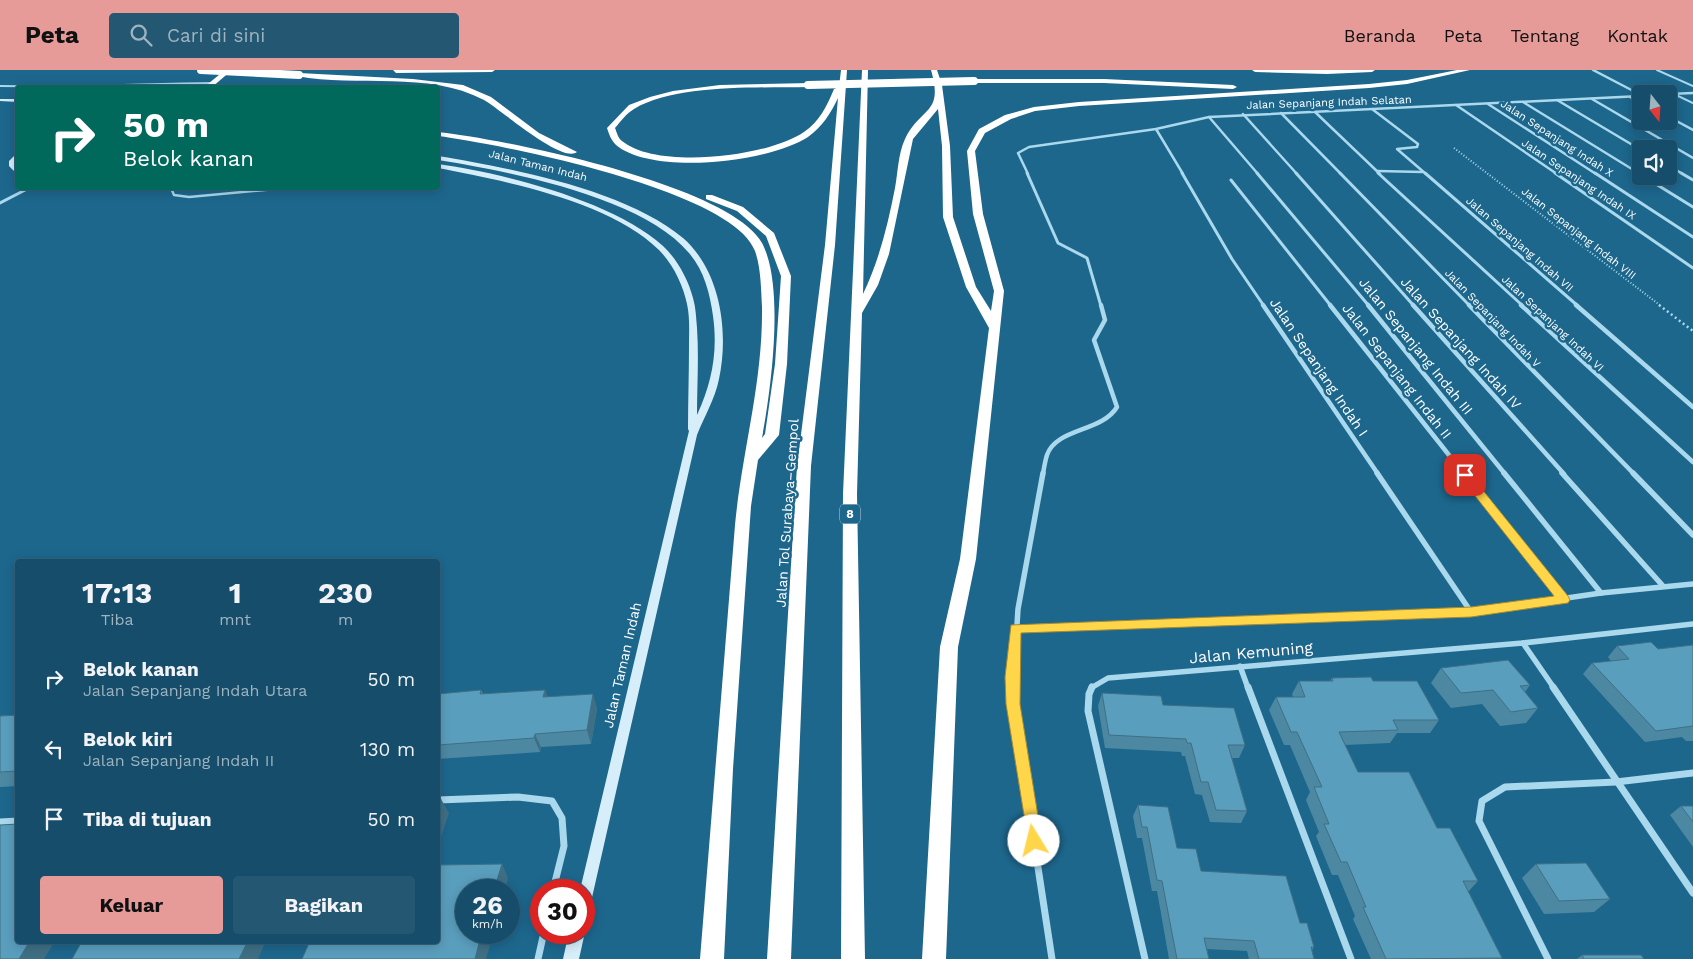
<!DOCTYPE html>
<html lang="id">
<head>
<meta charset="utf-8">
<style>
	body { margin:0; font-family:"Work Sans",sans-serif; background:#235772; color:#f1f3f6; height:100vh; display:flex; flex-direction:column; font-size:19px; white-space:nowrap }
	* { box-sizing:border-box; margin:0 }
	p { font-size:16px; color:#9eb4c1 }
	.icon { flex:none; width:28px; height:28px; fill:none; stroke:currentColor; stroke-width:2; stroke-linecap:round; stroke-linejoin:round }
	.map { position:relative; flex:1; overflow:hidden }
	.panel { position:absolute; left:15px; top:489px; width:425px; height:385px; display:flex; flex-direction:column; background:#164d6a; border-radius:5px; box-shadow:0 2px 12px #0003,0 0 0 1px #35647e }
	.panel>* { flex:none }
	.banner { position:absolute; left:15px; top:15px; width:425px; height:105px; border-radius:5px; box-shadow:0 2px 12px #0003,0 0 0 1px #35647e; background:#00695c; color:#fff; overflow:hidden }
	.needle { width:32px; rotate:163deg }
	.fabs { position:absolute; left:1632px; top:15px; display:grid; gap:10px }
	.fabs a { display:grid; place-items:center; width:45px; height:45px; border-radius:5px; background:#164d6a; box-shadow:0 2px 12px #0003,0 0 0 1px #35647e; font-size:25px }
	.speed { position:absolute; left:455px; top:809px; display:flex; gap:10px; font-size:25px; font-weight:700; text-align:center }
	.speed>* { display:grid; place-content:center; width:65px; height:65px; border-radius:50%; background:#164d6a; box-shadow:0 2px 12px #0003,0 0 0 1px #35647e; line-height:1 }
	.speed small { font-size:12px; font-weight:400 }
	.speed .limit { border:8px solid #d22; background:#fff; color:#111 }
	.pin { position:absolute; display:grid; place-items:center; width:42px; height:42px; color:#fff; margin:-21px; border-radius:10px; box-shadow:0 2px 8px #0006 }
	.me { position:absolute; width:55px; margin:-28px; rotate:351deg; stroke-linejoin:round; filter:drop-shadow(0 0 4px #0008) }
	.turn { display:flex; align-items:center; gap:18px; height:105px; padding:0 25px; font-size:22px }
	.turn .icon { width:65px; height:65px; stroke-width:2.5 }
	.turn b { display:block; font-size:35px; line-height:42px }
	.eta { display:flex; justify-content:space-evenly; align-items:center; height:85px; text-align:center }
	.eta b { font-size:30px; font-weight:700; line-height:35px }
	.cta { display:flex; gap:10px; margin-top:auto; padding:10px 25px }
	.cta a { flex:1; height:58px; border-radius:5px; background:#e69b98; color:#111; font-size:20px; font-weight:700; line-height:58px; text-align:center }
	.cta a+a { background:#235772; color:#f1f3f6 }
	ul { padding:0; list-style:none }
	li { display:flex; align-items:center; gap:15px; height:70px; padding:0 25px }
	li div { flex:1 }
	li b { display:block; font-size:19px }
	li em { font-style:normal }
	header { display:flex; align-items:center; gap:30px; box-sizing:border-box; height:70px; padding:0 25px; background:#e69b98; color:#111 }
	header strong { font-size:24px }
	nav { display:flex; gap:28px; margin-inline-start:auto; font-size:18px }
	.search { width:350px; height:45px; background:#235772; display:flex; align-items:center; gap:12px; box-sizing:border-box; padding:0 18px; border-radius:5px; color:#9eb4c1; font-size:19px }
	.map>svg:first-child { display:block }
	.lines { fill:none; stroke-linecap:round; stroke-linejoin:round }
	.path-far1 { stroke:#aad8ed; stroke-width:2; stroke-dasharray:1 2; stroke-linecap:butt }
	.path { stroke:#aad8ed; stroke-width:2.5; stroke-dasharray:2 3; stroke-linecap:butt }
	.lane-far1 { stroke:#aad8ed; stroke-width:2 }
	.lane { stroke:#aad8ed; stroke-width:2.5 }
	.street-far4 { stroke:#aad8ed; stroke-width:2.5 }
	.street-far3 { stroke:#aad8ed; stroke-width:3 }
	.street-far2 { stroke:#aad8ed; stroke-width:4.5 }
	.street-far1 { stroke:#aad8ed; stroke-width:5.5 }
	.street { stroke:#aad8ed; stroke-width:7 }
	.secondary { fill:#d6eef9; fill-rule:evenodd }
	.highway { fill:#fff; fill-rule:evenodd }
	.highway-bridge { stroke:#fff; stroke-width:8 }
	.wall { fill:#4d88a3 }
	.shaded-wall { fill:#3f6f84 }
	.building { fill:#5a9ebd; stroke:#3f6f84 }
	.route { fill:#ffd54a; stroke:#a68a30 }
	.labels { text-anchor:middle; stroke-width:5; stroke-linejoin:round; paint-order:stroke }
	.far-street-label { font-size:11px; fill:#fff; stroke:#1d678d }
	.shield { fill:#1d678d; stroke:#bbd1dd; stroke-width:1 }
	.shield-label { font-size:12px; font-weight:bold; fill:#fff }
	.street-label { font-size:14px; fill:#fff; stroke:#1d678d }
	.near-street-label { font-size:16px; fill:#fff; stroke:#1d678d }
</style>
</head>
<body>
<header>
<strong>Peta</strong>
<div class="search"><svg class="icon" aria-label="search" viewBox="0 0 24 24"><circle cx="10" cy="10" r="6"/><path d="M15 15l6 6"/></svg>Cari di sini</div>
<nav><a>Beranda</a><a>Peta</a><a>Tentang</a><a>Kontak</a></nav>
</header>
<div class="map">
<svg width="1693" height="889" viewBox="0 0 1693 889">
	<rect width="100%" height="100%" fill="#1d678d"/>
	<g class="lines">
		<path class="path-far1" d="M1454,78L1661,236"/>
		<path class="path" d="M1659,235L1693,261"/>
		<g class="lane-far1">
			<path d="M1657,0L1693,16"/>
			<path d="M0,16C70,17 141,14 211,13"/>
			<path d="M1674,24L1693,33"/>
		</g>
		<path class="lane" d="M171,118L174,125L189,127L287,118"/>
		<g class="street-far4">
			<path d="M1593,0L1641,25"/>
			<path d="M1669,24L1693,23"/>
			<path d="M1630,27L1641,33"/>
			<path d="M1592,29L1693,88"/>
			<path d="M1557,30L1641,80"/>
			<path d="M1523,32L1640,104"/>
			<path d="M1488,34L1596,104"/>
			<path d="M1456,35L1557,104"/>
			<path d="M1372,39L1418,74L1417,77L1397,79L1426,104"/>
			<path d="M1314,41L1380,104"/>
			<path d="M1281,43L1341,104"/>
			<path d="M1243,44L1297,104"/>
			<path d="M1209,47L1258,104"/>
			<path d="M1669,47L1693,60"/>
			<path d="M1156,59L1183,104"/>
			<path d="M1669,96L1683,104"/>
			<path d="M1377,101L1423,102"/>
			<path d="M1028,104L1018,83L1029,77L1156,59L1209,47L1641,26"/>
		</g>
		<g class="street-far3">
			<path d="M1027,103L1058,173L1087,188L1101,236"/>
			<path d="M1182,103L1232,189L1264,236"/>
			<path d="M1257,103L1369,236"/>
			<path d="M1296,103L1414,236"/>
			<path d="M1340,103L1470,236"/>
			<path d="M1378,103L1523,236"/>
			<path d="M1425,103L1578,236"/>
			<path d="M1555,103L1693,198"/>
			<path d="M1595,103L1693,167"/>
			<path d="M1638,103L1641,105"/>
			<path d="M1681,103L1693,110"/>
			<path d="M1643,106L1693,137"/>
			<path d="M1231,110L1331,236"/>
			<path d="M0,133L29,118"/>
		</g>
		<g class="street-far2">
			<path d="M1263,235L1378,404"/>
			<path d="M1330,235L1464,404"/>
			<path d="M1368,235L1505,404"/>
			<path d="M1413,235L1564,404"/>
			<path d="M1469,235L1634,404"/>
			<path d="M1521,235L1693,392"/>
			<path d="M1576,235L1693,337"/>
			<path d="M1043,404C1044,398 1045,391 1047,385C1056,358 1102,362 1117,337L1094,270L1105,250L1101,235"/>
		</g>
		<g class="street-far1">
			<path d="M1377,403L1471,542"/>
			<path d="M1463,403L1563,530"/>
			<path d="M1504,403L1601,523"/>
			<path d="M1562,403L1663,516"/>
			<path d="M1633,403L1693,465"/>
			<path d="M1015,559L1471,542L1601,523L1693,514"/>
			<path d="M1523,573L1554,618"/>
			<path d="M1240,596L1248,618"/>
			<path d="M1013,618L1018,539L1043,403"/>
			<path d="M1091,618L1108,608L1523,573L1693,554"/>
		</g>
		<g class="street">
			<path d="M1013,617V634L1052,889"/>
			<path d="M1092,617L1089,624L1088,641L1145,889"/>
			<path d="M1248,617L1351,889"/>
			<path d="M1553,617L1693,823"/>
			<path d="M438,730L518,727L552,731L562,748L564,776L553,820"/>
			<path d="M0,752L18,751"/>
			<path d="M538,889L544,862"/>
			<path d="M1548,889L1479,751L1482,731L1505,717L1616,712L1693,703"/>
		</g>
		<g class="secondary">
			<path d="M0,29H18V32L0,31Z"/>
			<path d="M18,82V88L15,91L18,105L9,96V91Z"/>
			<path d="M438,86C511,98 626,120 683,168C721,201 729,263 719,309C715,329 704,347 697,365L591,832L589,837L584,839V820H580L689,361L688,359C688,331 689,303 689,275C689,262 690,247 687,234C683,215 673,194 659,180C610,131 505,111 438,98V94C503,103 614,131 663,176C677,189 688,209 693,228C696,238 696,248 697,258C699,287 697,316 697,345C712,313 718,281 713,246C710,224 704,200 689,183C643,127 508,101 438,90Z"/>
			<path d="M584,860L585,862L579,889H563L569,862H584Z"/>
		</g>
		<g class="highway">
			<path d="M225,0H232L211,18H203Z"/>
			<path d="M393,0H495L492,2L396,3Z"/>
			<path d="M841,0H847L835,175L811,396L791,889H767L797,396L825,175L838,28C831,43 822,57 808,67C770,92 653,106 616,75C611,70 609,64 607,58L629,35L650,27L673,21L720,15L811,13L808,17C760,18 676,14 634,39C626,44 621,51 615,58C617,63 618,68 622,71C657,100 768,87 804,62C819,52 827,36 834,19L839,17Z"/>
			<path d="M862,0H868L863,224C879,191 888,154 895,118C898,102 898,84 905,69C921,36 944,45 931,0H937L942,15L950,76L953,147L976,217L991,241L994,221L973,144L967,81L979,59L1005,45L1034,37L1079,32L1369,14L1407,10L1457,0H1470L1407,14L1369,18L1079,36L1035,41L1011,49L985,63L975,81L983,144L1004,221L976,489L958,577L946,889H922L940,577L960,489L989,258L966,217L943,147L942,76L938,39L913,69L889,184L878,215L862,243L857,424L865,889H841L843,424Z"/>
			<path d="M1252,0H1375L1372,2L1327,4L1255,2Z"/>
			<path d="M299,3L413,9L463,15L491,27L539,63L577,82C562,94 499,38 484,30C427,0 358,18 297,6Z"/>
			<path d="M974,9H1104L1233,15L1237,17L1233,19L1104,13H971Z"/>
			<path d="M438,62C504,69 730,115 762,173C785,216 771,320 762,368L765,364L775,294L781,206L766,166L737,141L706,129V125H712L743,137L774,163L791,206L787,294L779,365L758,390L751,436L733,699L724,889H700L735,455C742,381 763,313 762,237C761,219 761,198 755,181C733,120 500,74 438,66Z"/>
		</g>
		<g class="highway-bridge">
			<path d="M201,0L299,5"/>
			<path d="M808,15L974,11"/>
		</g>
	</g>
	<g class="wall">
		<path d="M1693,575V671H1686L1682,667L1645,672L1583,604L1592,593L1611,591L1608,587L1617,576L1658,579Z"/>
		<path d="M1441,598L1530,615L1525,622L1538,638L1526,653L1500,656L1482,634L1451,638L1431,613Z"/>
		<path d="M1332,608L1373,611L1439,650L1430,663H1397L1390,673L1345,675L1358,702L1437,758L1478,811L1468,822L1502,888L1501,889H1371L1353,849L1355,846L1338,805H1332L1316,766L1319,762L1306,730L1310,722L1290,675H1284L1269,640L1276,627H1293L1292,624L1299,611H1330Z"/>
		<path d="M481,620L483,624L545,620L547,627L597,638L591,674L541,677L540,682L438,689V624Z"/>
		<path d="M1102,623L1163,635L1245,675L1239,688H1232L1247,741L1241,753L1210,752L1202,725L1195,724L1185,686H1182L1181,682L1105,678L1098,636Z"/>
		<path d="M18,645V716L0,717V646Z"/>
		<path d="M1138,735L1177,778L1201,801L1300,853L1314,877L1312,880L1314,889H1249L1247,881L1207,879L1209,889H1169L1157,821H1152L1142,768H1137L1133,746Z"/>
		<path d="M1681,736H1693V777L1670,745Z"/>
		<path d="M1536,794L1610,829L1594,842L1544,844L1522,808Z"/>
		<path d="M1582,885L1644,889H1577Z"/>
	</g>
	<g class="shaded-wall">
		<path d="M545,620L550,634L543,627Z"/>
		<path d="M593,624L597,638L591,674L587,660Z"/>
		<path d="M535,664L541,677L540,682L534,668Z"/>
		<path d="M441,729L449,743L438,776V739Z"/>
		<path d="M502,794L508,808L505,820H494Z"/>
		<path d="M482,862H494L486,889H475Z"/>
		<path d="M30,871H55L44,889H19Z"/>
		<path d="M248,871H266L258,889H239Z"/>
	</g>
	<g class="building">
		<path d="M1651,572L1658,579L1693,575V656L1656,661L1592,593L1629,589L1617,576Z"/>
		<path d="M1508,590L1530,615L1520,616L1538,638L1511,642L1493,620L1461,623L1441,598Z"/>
		<path d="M1371,607L1373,611H1417L1439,650H1393L1398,660L1339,662L1358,702H1409L1437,758H1450L1478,811H1463L1502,888L1386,889L1363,837H1366L1347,792H1341L1324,754H1329L1314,717H1322L1297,662H1291L1276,627H1305L1299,611H1333L1332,608Z"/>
		<path d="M481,620L480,624L545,620L543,627L593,624L587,660L535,664L534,668L438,675V624Z"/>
		<path d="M1102,623L1161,626L1163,635L1234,638L1245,675H1228L1247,741L1216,740L1208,712H1201L1191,673H1187L1186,669L1109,665Z"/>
		<path d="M18,645V701L0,702V646Z"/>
		<path d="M438,729H441L438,739Z"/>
		<path d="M1138,735L1168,737L1177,778L1196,779L1201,801L1286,806L1300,853H1307L1314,877H1311L1314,889H1259L1254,871L1204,868L1209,889H1177L1162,811L1157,810L1147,757H1142Z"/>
		<path d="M1681,736H1693V752Z"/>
		<path d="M18,754V871H30L19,889H0V755Z"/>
		<path d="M1586,793L1610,829L1559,831L1536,794Z"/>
		<path d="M502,794L494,820H466V862H482L475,889H302L310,871H438V795Z"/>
		<path d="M82,871H248L239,889H72Z"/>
		<path d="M1582,885H1641L1644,889H1584Z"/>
	</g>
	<path class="route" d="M1465,402L1469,403L1568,526L1570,530L1568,533L1471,547L1021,563L1020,634L1042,771L1040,776L1034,779L1029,776L1006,634L1005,607L1011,555L1471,537L1554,526L1461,408L1459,405Z"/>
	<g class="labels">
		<g class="far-street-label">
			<text transform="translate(1329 32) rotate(-2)" y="4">Jalan Sepanjang Indah Selatan</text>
			<text transform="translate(1557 68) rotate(33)" y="4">Jalan Sepanjang Indah X</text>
			<text transform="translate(538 95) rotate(14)" y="4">Jalan Taman Indah</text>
			<text transform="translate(1579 109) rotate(34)" y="4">Jalan Sepanjang Indah IX</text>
			<text transform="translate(1579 163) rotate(38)" y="4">Jalan Sepanjang Indah VIII</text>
			<text transform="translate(1520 174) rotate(41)" y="4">Jalan Sepanjang Indah VII</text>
			<text transform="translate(1493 248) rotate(46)" y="4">Jalan Sepanjang Indah V</text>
			<text transform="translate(1553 253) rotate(43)" y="4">Jalan Sepanjang Indah VI</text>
		</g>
		<rect class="shield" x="840" y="434.5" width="20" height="19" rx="4"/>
		<g class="shield-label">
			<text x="850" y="448">8</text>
		</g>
		<g class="street-label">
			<text transform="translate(1461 273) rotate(48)" y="5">Jalan Sepanjang Indah IV</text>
			<text transform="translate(1416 276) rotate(51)" y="5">Jalan Sepanjang Indah III</text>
			<text transform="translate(1319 297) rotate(56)" y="5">Jalan Sepanjang Indah I</text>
			<text transform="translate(1397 301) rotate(52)" y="5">Jalan Sepanjang Indah II</text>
			<text transform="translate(787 443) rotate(-86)" y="5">Jalan Tol Surabaya–Gempol</text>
			<text transform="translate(622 595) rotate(-77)" y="5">Jalan Taman Indah</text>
		</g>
		<g class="near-street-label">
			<text transform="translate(1251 582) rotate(-5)" y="6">Jalan Kemuning</text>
		</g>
	</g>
</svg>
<div class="fabs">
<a><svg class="needle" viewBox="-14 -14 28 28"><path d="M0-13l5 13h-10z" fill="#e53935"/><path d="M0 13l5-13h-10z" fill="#9eb4c1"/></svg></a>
<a><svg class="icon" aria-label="sound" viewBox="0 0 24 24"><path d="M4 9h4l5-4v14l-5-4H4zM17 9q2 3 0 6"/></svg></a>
</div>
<div class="speed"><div>26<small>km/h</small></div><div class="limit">30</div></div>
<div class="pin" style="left:1465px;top:405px;background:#d93025"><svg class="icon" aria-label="arrive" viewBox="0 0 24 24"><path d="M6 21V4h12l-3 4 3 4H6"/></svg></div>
<svg class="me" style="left:1034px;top:771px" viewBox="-20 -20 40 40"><circle r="19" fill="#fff"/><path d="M0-13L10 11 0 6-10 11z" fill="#ffd54a"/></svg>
<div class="banner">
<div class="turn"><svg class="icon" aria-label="right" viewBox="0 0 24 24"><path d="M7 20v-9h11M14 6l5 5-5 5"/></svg><div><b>50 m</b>Belok kanan</div></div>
</div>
<section class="panel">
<div class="eta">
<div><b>17:13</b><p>Tiba</p></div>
<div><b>1</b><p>mnt</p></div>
<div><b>230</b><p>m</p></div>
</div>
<ul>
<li><svg class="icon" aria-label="right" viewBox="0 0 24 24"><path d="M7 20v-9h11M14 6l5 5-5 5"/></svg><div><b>Belok kanan</b><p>Jalan Sepanjang Indah Utara</p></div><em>50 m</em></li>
<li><svg class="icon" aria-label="left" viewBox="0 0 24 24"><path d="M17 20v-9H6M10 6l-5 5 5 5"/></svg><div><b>Belok kiri</b><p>Jalan Sepanjang Indah II</p></div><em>130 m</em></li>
<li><svg class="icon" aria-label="arrive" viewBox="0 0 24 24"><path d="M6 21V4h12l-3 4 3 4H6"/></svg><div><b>Tiba di tujuan</b></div><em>50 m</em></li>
</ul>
<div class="cta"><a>Keluar</a><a>Bagikan</a></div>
</section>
</div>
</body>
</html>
